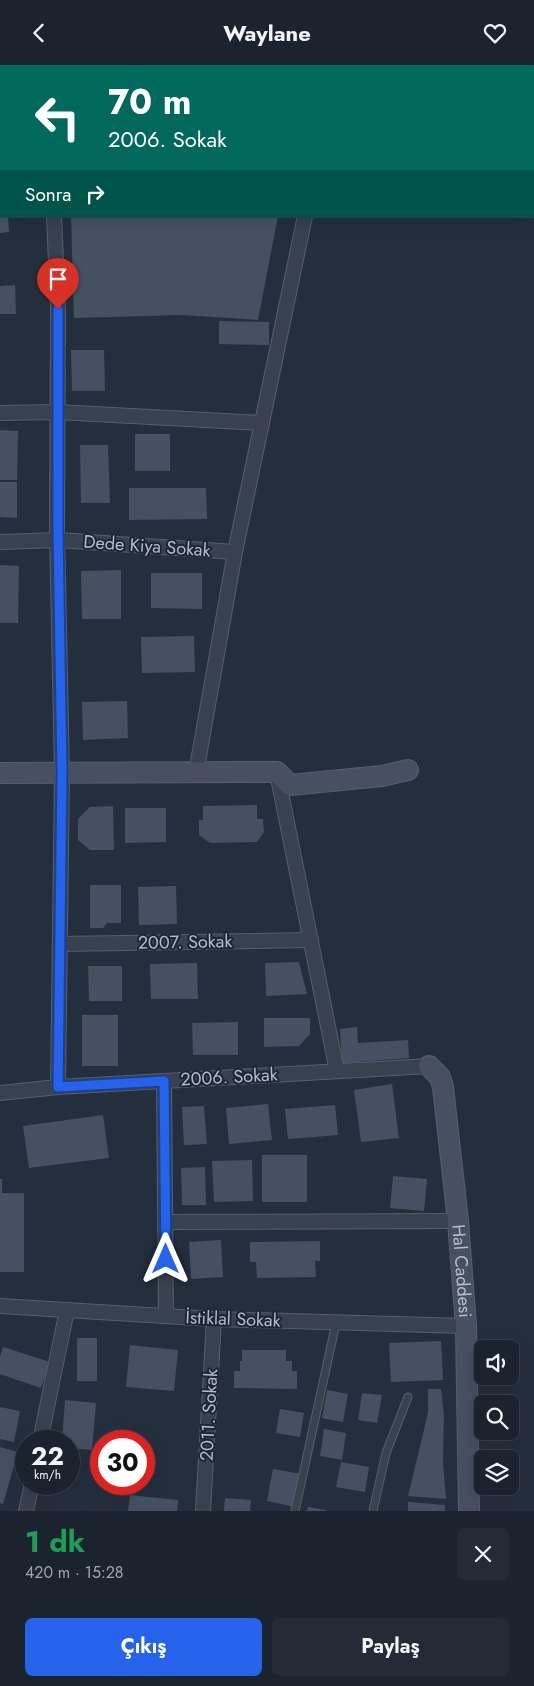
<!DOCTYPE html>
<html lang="tr">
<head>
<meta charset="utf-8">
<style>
	body { margin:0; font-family:Jost,sans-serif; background:#242b36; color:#f1f3f6; height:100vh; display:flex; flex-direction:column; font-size:19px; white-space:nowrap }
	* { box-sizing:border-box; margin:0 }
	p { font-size:16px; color:#a0a4aa }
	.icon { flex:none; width:28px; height:28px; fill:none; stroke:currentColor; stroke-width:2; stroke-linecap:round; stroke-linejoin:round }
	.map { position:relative; height:1446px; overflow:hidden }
	.panel { display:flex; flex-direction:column; background:#1b232e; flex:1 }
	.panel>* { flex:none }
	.hud { position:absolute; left:0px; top:0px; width:535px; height:152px; box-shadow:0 5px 20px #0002,0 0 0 1px #39404a; background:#00695c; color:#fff; overflow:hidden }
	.controls { position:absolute; left:474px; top:1275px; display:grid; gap:10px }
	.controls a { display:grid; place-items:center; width:45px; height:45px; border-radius:8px; background:#1b232e; box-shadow:0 5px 20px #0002,0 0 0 1px #39404a; font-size:25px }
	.speed { position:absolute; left:15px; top:1365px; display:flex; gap:10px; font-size:25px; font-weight:700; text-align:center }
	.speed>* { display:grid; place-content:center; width:65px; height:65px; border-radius:50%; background:#1b232e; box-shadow:0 5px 20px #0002,0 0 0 1px #39404a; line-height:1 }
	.speed small { font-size:12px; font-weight:400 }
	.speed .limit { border:8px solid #d22; background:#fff; color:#111 }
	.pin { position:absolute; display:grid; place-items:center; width:42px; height:42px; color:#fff; margin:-51px -21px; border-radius:50% 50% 50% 0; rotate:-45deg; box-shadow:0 0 5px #0007 }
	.pin .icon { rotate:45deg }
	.me { position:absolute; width:55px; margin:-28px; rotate:0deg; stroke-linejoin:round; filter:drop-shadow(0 0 4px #0008) }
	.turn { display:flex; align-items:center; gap:18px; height:105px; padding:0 25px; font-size:22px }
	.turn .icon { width:65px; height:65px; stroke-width:2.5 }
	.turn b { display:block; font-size:35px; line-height:42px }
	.then { display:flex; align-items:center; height:48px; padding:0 25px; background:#0003; gap:10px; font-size:19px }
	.round { display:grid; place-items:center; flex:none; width:52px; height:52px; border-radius:8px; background:#242b36 }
	.summary { display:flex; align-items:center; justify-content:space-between; height:85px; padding:0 25px }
	h1 { font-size:30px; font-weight:700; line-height:38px; color:#1e9e55 }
	.action { display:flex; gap:10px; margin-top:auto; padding:10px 25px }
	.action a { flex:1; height:58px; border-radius:8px; background:#2563eb; color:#fff; font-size:20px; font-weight:700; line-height:58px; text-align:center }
	.action a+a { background:#242b36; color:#f1f3f6 }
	header { display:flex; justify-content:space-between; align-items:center; height:65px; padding:0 25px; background:#1b232e; font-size:22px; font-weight:700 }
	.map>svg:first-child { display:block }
	.building { fill:#455162 }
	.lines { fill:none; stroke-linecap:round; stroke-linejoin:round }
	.lane-casing { stroke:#565f6c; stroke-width:9 }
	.street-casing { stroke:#565f6c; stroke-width:16 }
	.secondary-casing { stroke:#565f6c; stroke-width:22 }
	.primary-casing { stroke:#414a57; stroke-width:24 }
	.lane { stroke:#38414e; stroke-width:7 }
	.street { stroke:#38414e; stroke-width:14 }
	.secondary { stroke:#465061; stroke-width:20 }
	.primary { stroke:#56606e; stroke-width:21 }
	.route-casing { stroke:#184099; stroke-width:12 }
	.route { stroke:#2563eb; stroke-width:9 }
	.labels { text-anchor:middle; stroke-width:4; stroke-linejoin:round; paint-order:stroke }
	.street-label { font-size:18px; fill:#b4bcc9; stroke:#1d2633 }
</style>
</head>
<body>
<header><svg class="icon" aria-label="back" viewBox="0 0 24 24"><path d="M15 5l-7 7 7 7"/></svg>Waylane<svg class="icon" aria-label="heart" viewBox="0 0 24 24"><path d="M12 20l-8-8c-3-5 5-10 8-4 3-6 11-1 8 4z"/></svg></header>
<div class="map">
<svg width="534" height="1446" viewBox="0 0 534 1446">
	<rect width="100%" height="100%" fill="#242f3e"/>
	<g class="building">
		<path d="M0,151H8L9,167L0,168Z"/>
		<path d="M71,151H278L258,255L182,250L74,253Z"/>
		<path d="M15,220L16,249H0V221Z"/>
		<path d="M219,256L269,257V280L219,279Z"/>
		<path d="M71,285H104L105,326H72Z"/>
		<path d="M0,365L18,366L17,415H0Z"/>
		<rect x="135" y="369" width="35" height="37"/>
		<path d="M80,380H108L110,438H81Z"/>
		<path d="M0,417H17V453L0,452Z"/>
		<path d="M129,423H206L207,454L129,455Z"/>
		<path d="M0,500L19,501L18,558H0Z"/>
		<path d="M121,505V554H82L81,506Z"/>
		<path d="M151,508H202V544L151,543Z"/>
		<path d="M194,571L195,607L142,608L141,572Z"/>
		<path d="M127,636L128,673L83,675L82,637Z"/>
		<path d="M257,740V754H263L264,767L257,777L210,778L199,770V755H203V741Z"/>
		<path d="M113,741L114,785H90L78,775V754L90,742Z"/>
		<path d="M125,743H166V777L125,778Z"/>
		<path d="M90,820H121V858H107L103,863H90Z"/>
		<path d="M176,821L177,859L139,860L138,822Z"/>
		<path d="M299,897L307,929L266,931L265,898Z"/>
		<path d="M197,898L198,934H151L150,899Z"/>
		<path d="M88,901H122V936H89Z"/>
		<rect x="82" y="950" width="36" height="51"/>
		<path d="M264,953H310V969L299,981L264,982Z"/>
		<path d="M238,957V990H193L192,958Z"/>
		<path d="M357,962L358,978L408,975L409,993L342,998L340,964Z"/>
		<path d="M392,1019L399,1073L361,1077L354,1025Z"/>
		<path d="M268,1039L272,1075L229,1079L226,1043Z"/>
		<path d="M335,1040L338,1070L288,1074L285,1044Z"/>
		<path d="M204,1041L207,1079L184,1080L182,1042Z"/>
		<path d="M103,1050L109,1093L29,1103L23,1061Z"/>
		<rect x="262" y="1090" width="45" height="47"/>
		<path d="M252,1095L253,1136L214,1137L212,1096Z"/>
		<path d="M205,1102L206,1140H182L181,1103Z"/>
		<path d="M393,1111L427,1114L424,1146L390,1143Z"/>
		<path d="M0,1114H2V1128H24V1207H0Z"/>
		<path d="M221,1175L223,1212L191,1214L189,1177Z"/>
		<path d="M320,1176V1196H315L316,1212L257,1213L256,1197H250V1177Z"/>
		<rect x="77" y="1273" width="20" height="43"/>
		<path d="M441,1276L443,1315L391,1317L389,1278Z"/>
		<path d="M130,1280L178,1285L174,1326L126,1322Z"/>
		<path d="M3,1282L50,1297L41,1323L0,1309V1292Z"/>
		<path d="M242,1285H286V1296H292V1306H297V1324L234,1323V1306H240V1296H242Z"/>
		<path d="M428,1324H441L444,1350L443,1396L446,1434L408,1431L428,1348Z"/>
		<path d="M327,1325L348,1329L343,1357L322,1353Z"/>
		<path d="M362,1328L382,1330L377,1358L358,1355Z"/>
		<path d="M65,1335L96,1338L92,1385L69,1383V1376H62Z"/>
		<path d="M0,1342L20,1346L14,1377L0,1374Z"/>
		<path d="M280,1344L304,1348L300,1372L276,1368Z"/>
		<path d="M324,1364L346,1368L342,1395L320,1391Z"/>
		<path d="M0,1382L18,1387L3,1439L0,1438Z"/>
		<path d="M341,1397L369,1402L365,1427L336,1422Z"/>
		<path d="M273,1404L301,1409L295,1442L267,1436Z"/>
		<path d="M130,1430L178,1435L177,1446H128Z"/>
		<path d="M225,1433L251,1435L250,1446H224Z"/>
		<path d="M408,1437L445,1440V1446H408Z"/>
		<path d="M308,1442L326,1445V1446H307Z"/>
	</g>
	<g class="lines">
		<defs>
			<g id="lane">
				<path d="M295,1446L336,1258"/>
				<path d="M373,1446L386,1388L408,1332"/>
			</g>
			<g id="street">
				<path d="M215,0L216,1"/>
				<path d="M199,1L200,0"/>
				<path d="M470,1L471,0"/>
				<path d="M54,151L58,244L57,467L62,708L58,1022"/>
				<path d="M0,348L58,347L262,358"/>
				<path d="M0,477L58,475L235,487"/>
				<path d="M196,708L235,487L305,151"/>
				<path d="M277,708L337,1006"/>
				<path d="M60,879L311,875"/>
				<path d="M164,1016L166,1251"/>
				<path d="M0,1028L58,1022L429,1001"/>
				<path d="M166,1157L458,1156"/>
				<path d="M0,1241L214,1254L466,1261"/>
				<path d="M40,1376L67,1245"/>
				<path d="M26,1446L32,1419"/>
				<path d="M203,1446L214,1254"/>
			</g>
			<g id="secondary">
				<path d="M0,708L277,707L290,720L382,711L408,705"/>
				<path id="s1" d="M429,1001L440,1012L443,1022L458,1156L466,1261L469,1446"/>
			</g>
			<g id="primary">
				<path d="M0,59H1"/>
				<path d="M0,81H1"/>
			</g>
		</defs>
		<use href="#lane" class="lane-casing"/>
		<use href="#street" class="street-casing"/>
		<use href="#secondary" class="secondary-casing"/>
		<use href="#primary" class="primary-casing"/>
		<use href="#lane" class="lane"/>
		<use href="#street" class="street"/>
		<use href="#secondary" class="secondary"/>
		<use href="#primary" class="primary"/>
	</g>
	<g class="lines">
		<defs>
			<path id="route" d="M58,244V467L62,708L58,1022L164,1016L166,1194"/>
		</defs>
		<use href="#route" class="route-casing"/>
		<use href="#route" class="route"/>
	</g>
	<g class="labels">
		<g class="street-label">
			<text transform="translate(147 481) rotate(4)" y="6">Dede Kiya Sokak</text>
			<text transform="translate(185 877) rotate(-1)" y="6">2007. Sokak</text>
			<text transform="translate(229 1012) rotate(-3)" y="6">2006. Sokak</text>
			<text dy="6" stroke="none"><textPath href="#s1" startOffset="211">Hal Caddesi</textPath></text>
			<text transform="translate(233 1254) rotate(2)" y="6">İstiklal Sokak</text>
			<text transform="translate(209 1350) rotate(-87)" y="6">2011. Sokak</text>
		</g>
	</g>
</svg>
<div class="controls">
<a><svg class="icon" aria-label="sound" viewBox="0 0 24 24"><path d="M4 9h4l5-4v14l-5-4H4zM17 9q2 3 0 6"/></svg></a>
<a><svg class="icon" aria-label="search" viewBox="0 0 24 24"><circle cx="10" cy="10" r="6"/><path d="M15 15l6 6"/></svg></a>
<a><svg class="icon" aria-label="layers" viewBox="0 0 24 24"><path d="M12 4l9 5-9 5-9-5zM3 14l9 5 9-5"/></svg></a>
</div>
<div class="speed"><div>22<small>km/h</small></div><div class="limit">30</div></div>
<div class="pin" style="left:58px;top:244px;background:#d93025"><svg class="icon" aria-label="arrive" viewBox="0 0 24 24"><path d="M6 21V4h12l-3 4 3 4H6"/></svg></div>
<svg class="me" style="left:166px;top:1194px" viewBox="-20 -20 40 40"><path d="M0-17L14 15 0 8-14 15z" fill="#2563eb" stroke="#fff" stroke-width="4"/></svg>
<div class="hud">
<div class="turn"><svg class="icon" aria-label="left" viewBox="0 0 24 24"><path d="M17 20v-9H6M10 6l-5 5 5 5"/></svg><div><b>70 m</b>2006. Sokak</div></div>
<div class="then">Sonra<svg class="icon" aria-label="right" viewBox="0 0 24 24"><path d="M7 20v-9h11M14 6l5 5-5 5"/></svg></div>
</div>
</div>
<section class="panel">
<div class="summary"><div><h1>1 dk</h1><p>420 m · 15:28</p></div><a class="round"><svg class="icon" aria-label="close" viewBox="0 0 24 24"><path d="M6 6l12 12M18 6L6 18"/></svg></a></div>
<div class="action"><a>Çıkış</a><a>Paylaş</a></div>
</section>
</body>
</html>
